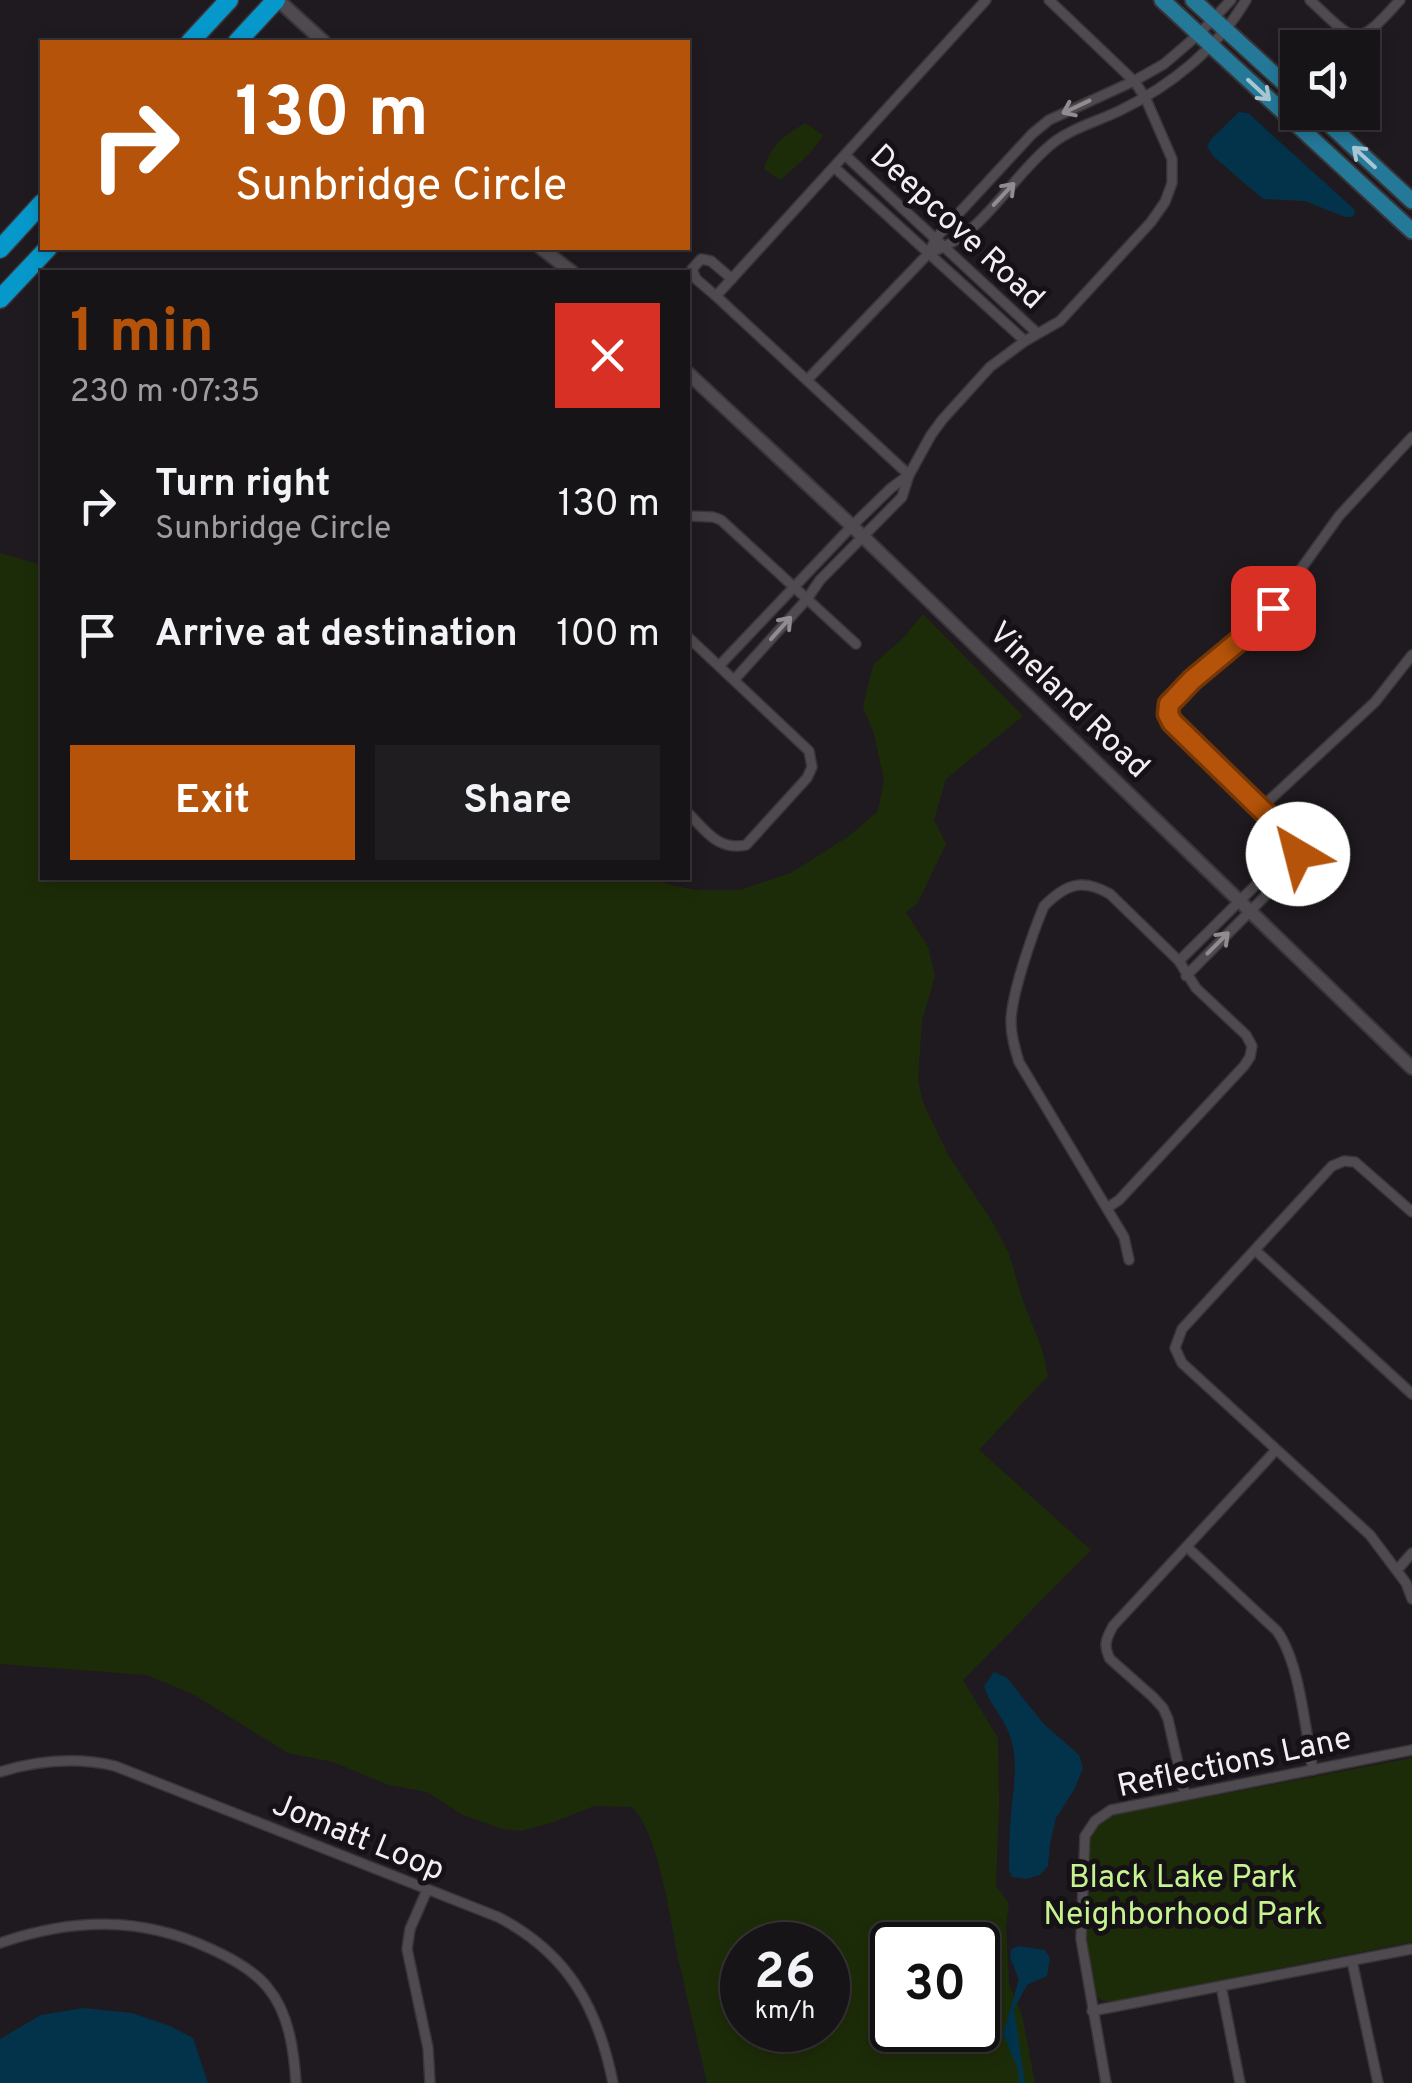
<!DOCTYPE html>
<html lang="en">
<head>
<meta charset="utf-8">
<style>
	body { margin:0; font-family:Overpass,sans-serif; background:#201d20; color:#f1f3f6; height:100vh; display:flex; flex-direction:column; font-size:38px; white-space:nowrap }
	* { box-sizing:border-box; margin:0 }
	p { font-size:32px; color:#9e9ea1 }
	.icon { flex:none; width:55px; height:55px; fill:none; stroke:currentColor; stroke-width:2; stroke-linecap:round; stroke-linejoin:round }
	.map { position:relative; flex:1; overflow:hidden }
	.sheet { position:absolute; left:40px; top:270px; width:650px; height:610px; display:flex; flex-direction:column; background:#171417; border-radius:0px; box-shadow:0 5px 15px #0003,0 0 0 2px #363336 }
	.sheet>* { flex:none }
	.top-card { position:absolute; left:40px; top:40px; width:650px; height:210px; border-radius:0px; box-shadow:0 5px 15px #0003,0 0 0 2px #363336; background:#b45309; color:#fff; overflow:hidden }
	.tools { position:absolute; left:1280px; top:30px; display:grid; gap:20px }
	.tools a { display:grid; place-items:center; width:100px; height:100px; border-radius:0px; background:#171417; box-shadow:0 5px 15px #0003,0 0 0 2px #363336; font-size:50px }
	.speed { position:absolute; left:720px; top:1922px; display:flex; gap:20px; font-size:50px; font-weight:700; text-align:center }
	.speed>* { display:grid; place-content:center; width:130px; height:130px; border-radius:50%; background:#171417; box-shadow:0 5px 15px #0003,0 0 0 2px #363336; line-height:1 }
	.speed small { font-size:25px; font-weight:400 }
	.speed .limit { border:5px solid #111; border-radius:15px; background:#fff; color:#111 }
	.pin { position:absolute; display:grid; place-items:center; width:85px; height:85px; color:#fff; margin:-42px; border-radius:20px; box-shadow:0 5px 15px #0006 }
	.me { position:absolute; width:110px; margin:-55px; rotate:323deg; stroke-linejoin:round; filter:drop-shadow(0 0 8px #0008) }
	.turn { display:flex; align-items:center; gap:35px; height:210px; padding:0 30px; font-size:45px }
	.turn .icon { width:130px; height:130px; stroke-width:2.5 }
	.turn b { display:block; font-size:70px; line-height:85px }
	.round { display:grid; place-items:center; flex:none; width:105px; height:105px; border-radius:0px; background:#201d20 }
	.headline { display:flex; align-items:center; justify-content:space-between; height:170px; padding:0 30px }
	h1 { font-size:60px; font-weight:700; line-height:75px; color:#b45309 }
	.primary-button { display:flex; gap:20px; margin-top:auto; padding:20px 30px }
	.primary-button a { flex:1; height:115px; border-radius:0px; background:#b45309; color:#fff; font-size:40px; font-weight:700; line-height:115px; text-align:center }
	.primary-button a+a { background:#201d20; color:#f1f3f6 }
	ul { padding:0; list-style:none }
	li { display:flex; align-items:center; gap:30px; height:130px; padding:0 30px }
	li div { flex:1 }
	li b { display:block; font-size:38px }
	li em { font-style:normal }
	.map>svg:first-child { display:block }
	.green { fill:#1d2c08; fill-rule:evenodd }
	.water { fill:#02334b }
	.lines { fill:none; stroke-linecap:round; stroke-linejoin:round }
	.street-casing { stroke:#383538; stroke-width:12 }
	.secondary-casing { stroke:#383538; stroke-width:16 }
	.primary-casing { stroke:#383538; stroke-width:19 }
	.highway-casing { stroke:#383538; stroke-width:21 }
	.street { stroke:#4f4a4f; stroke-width:9 }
	.secondary { stroke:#4f4a4f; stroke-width:12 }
	.primary { stroke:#247999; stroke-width:15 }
	.highway { stroke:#0798cb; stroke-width:18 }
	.oneway { stroke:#aac6d3 }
	.oneway2 { stroke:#908c90 }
	.route-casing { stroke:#753606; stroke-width:25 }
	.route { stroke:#b45309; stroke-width:18 }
	.labels { text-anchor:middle; stroke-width:10; stroke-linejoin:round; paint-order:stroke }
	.street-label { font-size:32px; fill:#f2eff2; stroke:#161116 }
	.park-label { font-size:32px; fill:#c5f48f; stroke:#161116 }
</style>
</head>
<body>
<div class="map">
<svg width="1412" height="2083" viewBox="0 0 1412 2083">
	<rect width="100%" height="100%" fill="#1f1a1f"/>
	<g class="green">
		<path d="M805,123L823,135C813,153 796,165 781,180L764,169C773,143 783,137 805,123Z"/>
		<path d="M0,553L42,565V878H651L671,885L697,890H740L791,873L849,836L878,811L884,779L874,734L863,707L873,665L904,637L923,614L1023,716L946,779L934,820L946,844L917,904L906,912L928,947L935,976L922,1020L918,1079L922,1100L948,1155L993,1223L1009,1254L1022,1298L1043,1352L1048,1376L979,1450L1091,1550L963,1680L998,1738L999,1806L996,1886L1009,1903L1006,1925L1009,1984L1022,2015L1035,2083H707C698,2043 688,2002 679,1962C671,1923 659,1833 632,1807L594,1806L551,1823L520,1831L503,1829L463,1815L427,1792L389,1785L333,1762L288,1753L193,1694L147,1675L0,1664ZM742,1945H828V2030H742ZM892,1945H978V2030H892Z"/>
		<path d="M1412,1758V1942L1114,2001H1103C1097,1996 1095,1996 1093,1989C1084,1962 1083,1860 1093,1833C1096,1825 1102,1821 1109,1816Z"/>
	</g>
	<g class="water">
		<path d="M1239,112L1248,113L1354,209L1355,213L1352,217H1345L1305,201L1263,199L1213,156L1207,146L1211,139Z"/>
		<path d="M994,1672L1007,1678L1043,1723L1079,1755L1083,1768L1074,1790L1056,1818L1050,1844L1048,1866L1040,1875L1026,1879L1012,1877L1009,1870C1009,1851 1009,1833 1011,1814C1013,1790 1018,1767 1012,1743C1008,1722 990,1706 984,1686Z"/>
		<path d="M1019,1946L1045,1950L1050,1958L1047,1976L1027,1985L1014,2009L1025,2083H1019L1018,2070L1003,2034L1019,1979L1010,1958L1011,1949Z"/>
		<path d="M83,2008L132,2013L170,2026L193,2038L208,2083H0V2039L41,2015Z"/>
	</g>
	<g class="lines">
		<defs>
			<g id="street">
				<path d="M1310,0C1357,44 1355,50 1400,0"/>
				<path d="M845,155L1037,333"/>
				<path d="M834,167L1025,341"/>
				<path d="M929,253C983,235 1006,184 1047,148C1067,129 1097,122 1121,110C1170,86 1218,48 1246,0"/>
				<path d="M716,296L696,279L692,269L701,259L711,261L732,279"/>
				<path d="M807,380L929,253L936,238L1032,134L1049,120L1134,81L1164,64L1199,34L1231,0"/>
				<path d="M909,475L716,296L986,0"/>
				<path d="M688,516L713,517L721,520L856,644"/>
				<path d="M688,637L809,751L812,767L807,778L746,845C718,851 706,831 688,813"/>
				<path d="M719,666L852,526L891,488L909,475"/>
				<path d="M734,680L807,599L820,580L902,497L909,475L931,435L942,420L990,367L1025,341L1060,321L1151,222L1165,202L1172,183V159L1145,97L1134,81L1049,0"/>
				<path d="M1262,807L1375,702L1412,655"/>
				<path d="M1179,961L1277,864L1291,838"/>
				<path d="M1186,976L1287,874C1296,861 1302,852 1291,838L1172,722L1168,714L1169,704L1175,697L1191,680L1240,640L1273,608L1339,516L1412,437"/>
				<path d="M1107,1208L1119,1200L1244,1066L1250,1057L1252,1046L1246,1035L1196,988L1179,961L1110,894C1082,878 1066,884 1044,906C1033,932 1011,995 1011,1022C1011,1036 1015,1049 1019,1062L1124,1237L1129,1260"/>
				<path d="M1412,1212L1355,1162L1344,1161L1332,1166L1182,1329L1175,1348L1182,1363L1370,1535L1406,1583L1412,1599"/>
				<path d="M1255,1250L1412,1394"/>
				<path d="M1187,1547L1277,1631C1300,1663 1305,1729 1313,1770"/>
				<path d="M1397,1570L1412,1553"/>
				<path d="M0,1772C38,1760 76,1757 115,1766L498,1917C568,1953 598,2008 613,2083"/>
				<path d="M1185,1795L1168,1719L1163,1708L1153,1697L1110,1659C1103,1645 1106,1639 1113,1626L1276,1450"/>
				<path d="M427,1890L410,1929L407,1949L428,2048L430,2083"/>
				<path d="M0,1943C72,1918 141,1916 211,1949C231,1958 254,1970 268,1988C289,2013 294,2051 296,2083"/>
				<path d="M1352,1961L1378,2083"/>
				<path d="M1221,1986L1240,2083"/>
				<path d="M1092,2011L1412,1949"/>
				<path d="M1106,2083L1081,1939L1085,1836L1095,1821L1111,1810L1412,1750"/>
			</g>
			<g id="secondary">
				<path d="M278,0L324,42"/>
				<path d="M541,248L572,272"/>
				<path d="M688,373L852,526L1412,1068"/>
			</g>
			<g id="primary">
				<path d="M1162,0L1412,231"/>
				<path d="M1193,0L1298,96"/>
				<path d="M1316,112L1412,201"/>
			</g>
			<g id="highway">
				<path d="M190,42L229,0"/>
				<path d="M237,42L276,0"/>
				<path d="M0,249L42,203"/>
				<path d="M0,299L48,248"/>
			</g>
		</defs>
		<use href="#street" class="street-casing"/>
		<use href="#secondary" class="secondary-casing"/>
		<use href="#primary" class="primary-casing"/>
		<use href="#highway" class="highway-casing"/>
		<use href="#street" class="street"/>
		<use href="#secondary" class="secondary"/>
		<use href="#primary" class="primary"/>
		<use href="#highway" class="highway"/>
	</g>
	<defs><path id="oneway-shaft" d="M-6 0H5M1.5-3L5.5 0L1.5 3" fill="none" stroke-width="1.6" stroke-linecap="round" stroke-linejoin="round" transform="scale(2.5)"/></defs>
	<g class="oneway">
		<use href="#oneway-shaft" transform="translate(1259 90) rotate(43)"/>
		<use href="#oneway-shaft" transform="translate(1364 157) rotate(-137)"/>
	</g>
	<g class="oneway2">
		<use href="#oneway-shaft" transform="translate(1076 107) rotate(155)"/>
		<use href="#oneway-shaft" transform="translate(1004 194) rotate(-47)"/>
		<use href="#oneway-shaft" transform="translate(781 628) rotate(-48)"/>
		<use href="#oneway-shaft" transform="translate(1218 943) rotate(-45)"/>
	</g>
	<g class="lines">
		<defs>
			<path id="route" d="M1273,608L1240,640L1192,680L1175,698L1169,704L1168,714L1172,722L1291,838L1297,845L1298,854"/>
		</defs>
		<use href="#route" class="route-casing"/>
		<use href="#route" class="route"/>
	</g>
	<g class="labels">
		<g class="street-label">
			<text transform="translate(958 226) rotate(43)" y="11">Deepcove Road</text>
			<text transform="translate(1070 699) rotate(44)" y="11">Vineland Road</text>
			<text transform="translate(1234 1761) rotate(-12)" y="11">Reflections Lane</text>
			<text transform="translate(359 1836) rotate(22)" y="11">Jomatt Loop</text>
		</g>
		<g class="park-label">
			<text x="1183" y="1887">Black Lake Park<tspan x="1183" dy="37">Neighborhood Park</tspan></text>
		</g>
	</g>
</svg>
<div class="tools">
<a><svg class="icon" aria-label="sound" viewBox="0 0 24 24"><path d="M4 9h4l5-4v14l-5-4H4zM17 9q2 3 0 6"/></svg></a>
</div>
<div class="speed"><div>26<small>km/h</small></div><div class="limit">30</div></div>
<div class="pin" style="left:1273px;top:608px;background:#d93025"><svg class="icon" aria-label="arrive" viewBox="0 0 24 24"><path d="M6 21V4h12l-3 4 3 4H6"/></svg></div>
<svg class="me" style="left:1298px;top:854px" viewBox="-20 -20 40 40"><circle r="19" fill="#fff"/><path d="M0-13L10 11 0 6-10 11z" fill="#b45309"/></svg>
<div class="top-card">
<div class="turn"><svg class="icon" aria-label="right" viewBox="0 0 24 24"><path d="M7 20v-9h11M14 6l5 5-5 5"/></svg><div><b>130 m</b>Sunbridge Circle</div></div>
</div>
<section class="sheet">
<div class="headline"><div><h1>1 min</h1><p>230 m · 07:35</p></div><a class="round" style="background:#d93025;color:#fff"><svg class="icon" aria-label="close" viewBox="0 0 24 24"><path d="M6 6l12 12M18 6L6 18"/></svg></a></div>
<ul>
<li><svg class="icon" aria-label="right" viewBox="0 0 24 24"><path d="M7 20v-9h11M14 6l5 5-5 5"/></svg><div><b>Turn right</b><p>Sunbridge Circle</p></div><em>130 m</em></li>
<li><svg class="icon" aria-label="arrive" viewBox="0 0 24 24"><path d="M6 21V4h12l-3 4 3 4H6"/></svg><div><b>Arrive at destination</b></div><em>100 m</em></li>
</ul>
<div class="primary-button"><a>Exit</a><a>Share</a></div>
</section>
</div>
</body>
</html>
